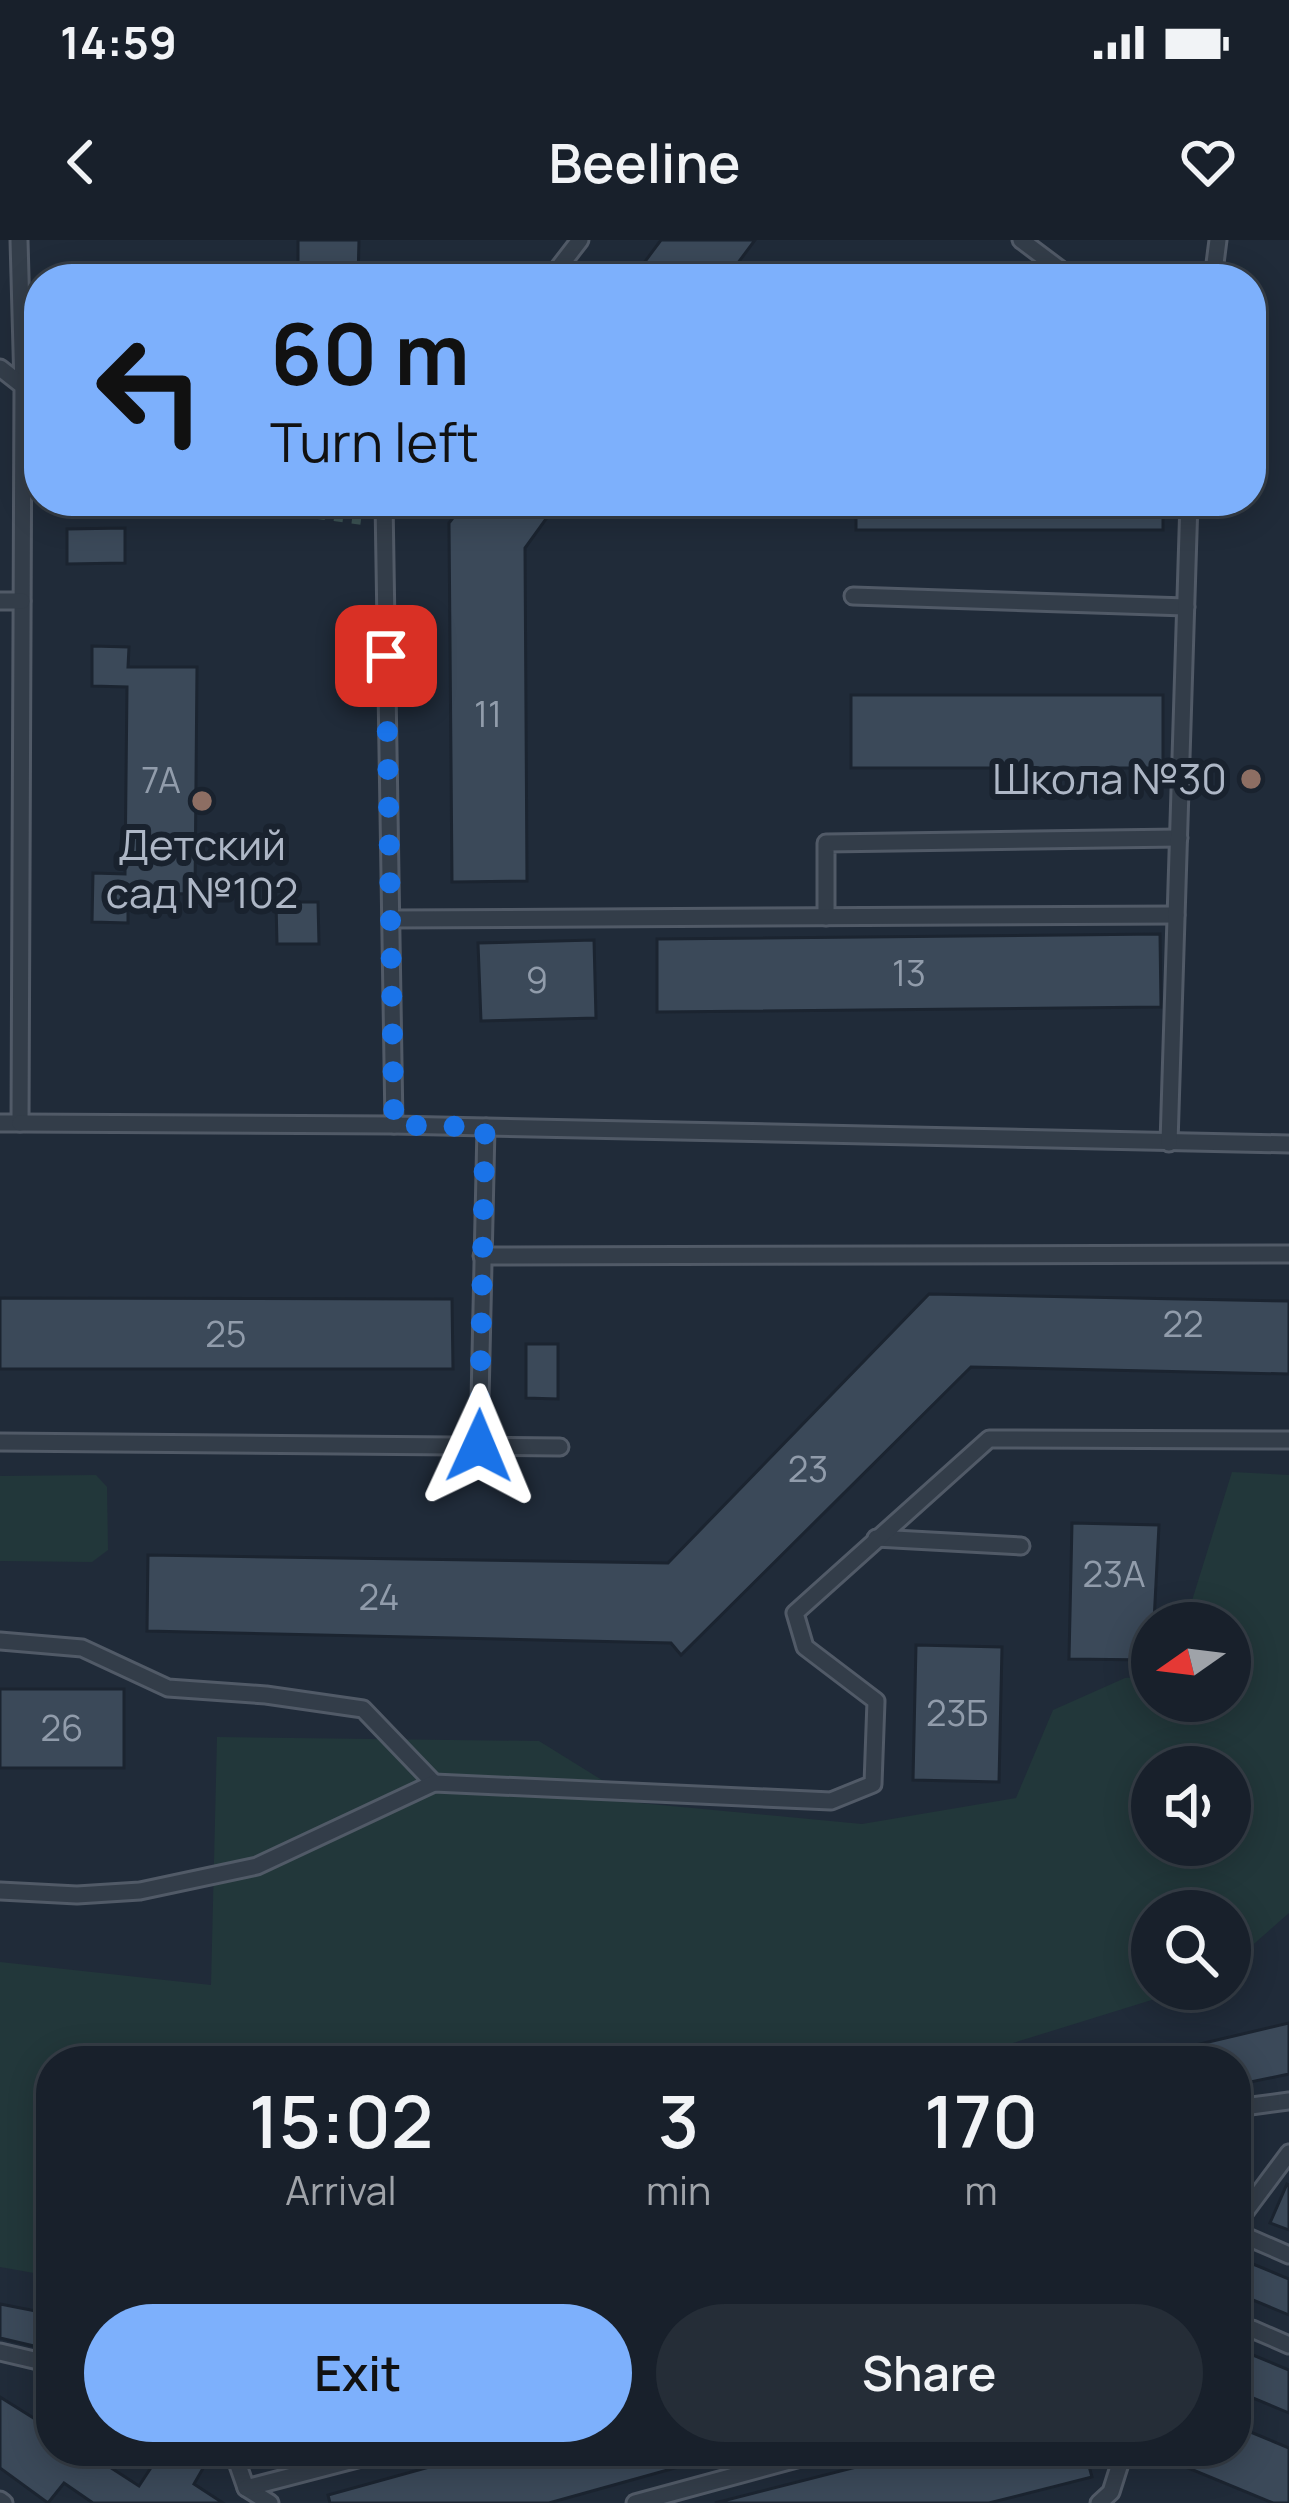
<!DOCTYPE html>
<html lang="en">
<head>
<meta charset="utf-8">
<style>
	body { margin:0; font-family:Manrope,sans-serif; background:#252d37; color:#f1f3f6; height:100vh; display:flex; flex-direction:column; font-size:45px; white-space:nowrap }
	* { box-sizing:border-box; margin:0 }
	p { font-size:39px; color:#9fa3a9 }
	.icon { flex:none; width:66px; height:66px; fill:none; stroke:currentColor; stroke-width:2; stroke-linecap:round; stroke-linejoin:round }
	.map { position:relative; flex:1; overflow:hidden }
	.side { position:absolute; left:36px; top:1806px; width:1215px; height:420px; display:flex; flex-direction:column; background:#18202b; border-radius:48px; box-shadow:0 6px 30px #0003,0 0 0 3px #363e47 }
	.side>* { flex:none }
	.guide { position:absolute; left:24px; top:24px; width:1242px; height:252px; border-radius:48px; box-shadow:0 6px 30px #0003,0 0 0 3px #363e47; background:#7db0fc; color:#111; overflow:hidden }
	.needle { width:78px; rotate:256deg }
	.fabs { position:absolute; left:1131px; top:1362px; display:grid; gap:24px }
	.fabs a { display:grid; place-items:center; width:120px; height:120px; border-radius:50%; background:#18202b; box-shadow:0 6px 30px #0003,0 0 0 3px #363e47; font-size:60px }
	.pin { position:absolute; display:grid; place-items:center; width:102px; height:102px; color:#fff; margin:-51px; border-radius:24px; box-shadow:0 6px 18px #0006 }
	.me { position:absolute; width:132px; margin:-66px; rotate:1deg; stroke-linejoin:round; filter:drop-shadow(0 0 9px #0008) }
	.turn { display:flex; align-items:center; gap:42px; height:252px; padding:0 48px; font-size:54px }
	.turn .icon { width:156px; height:156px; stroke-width:2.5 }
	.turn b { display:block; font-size:84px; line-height:102px }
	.eta { display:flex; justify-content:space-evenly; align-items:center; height:204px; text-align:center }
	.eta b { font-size:72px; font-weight:600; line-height:84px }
	.button { display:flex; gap:24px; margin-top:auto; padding:24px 48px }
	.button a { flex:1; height:138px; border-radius:72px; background:#7db0fc; color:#111; font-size:48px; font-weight:600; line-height:138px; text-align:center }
	.button a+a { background:#252d37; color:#f1f3f6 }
	.status { display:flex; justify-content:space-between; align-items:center; height:84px; padding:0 60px; background:#18202b; direction:ltr }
	.status svg { height:33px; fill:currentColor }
	header { display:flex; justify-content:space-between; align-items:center; height:156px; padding:0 48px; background:#18202b; font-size:54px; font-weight:600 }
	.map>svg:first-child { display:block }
	.green { fill:#22373a; fill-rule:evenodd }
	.building { fill:#3b4959; stroke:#1b2430; stroke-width:3 }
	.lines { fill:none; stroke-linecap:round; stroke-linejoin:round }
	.lane-casing { stroke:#515a67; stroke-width:21 }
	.path { stroke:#3c5354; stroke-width:6; stroke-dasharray:9 9; stroke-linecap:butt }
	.lane { stroke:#333d49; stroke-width:15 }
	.route { stroke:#1a73e8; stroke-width:21; stroke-dasharray:0 37.8 }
	.education-dot { fill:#8d6e63; stroke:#19222e; stroke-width:4.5 }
	.labels { text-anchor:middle; stroke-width:12; stroke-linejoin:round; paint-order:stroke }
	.number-label { font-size:36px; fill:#919cab }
	.poi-label { font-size:42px; fill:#aeb7c6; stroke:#19222e; text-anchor:end }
</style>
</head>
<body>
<div class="status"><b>14:59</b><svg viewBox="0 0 49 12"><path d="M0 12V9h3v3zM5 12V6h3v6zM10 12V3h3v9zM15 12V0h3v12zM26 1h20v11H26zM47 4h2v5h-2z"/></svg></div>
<header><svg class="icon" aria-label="back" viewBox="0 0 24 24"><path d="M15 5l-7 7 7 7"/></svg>Beeline<svg class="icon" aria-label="heart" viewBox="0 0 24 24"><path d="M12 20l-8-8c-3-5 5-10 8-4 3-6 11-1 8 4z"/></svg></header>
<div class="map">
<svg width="1289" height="2263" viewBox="0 0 1289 2263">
	<rect width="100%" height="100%" fill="#202b39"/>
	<g class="green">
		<path d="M1232,1232L1289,1235V1673L1230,1725V1671H1152V1749H1187L955,1821H51V2036L0,2027V1722L211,1745L217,1497L539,1501L639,1563L862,1584L1016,1558L1053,1470L1125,1438L1152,1436V1461H1230V1383H1185ZM1152,1527H1230V1605H1152Z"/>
		<path d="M96,1235L107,1247L108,1310L92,1322L0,1321V1236Z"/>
	</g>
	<g class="building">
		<path d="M298,0H359L358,39H298Z"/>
		<path d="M661,0H755L726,39H632Z"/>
		<path d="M466,261H559L525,308L527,641L452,642L449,283Z"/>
		<rect x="856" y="261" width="307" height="29"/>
		<path d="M125,288V323L67,324V289Z"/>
		<path d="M92,406L129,407L128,427H197L195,654L128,653V683L92,682L93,633L125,634L127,447L92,446Z"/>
		<rect x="851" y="455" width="312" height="73"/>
		<path d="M276,662H318L319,704H277Z"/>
		<path d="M1160,694L1161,767L657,772V699Z"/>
		<path d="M594,700L596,778L481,781L478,703Z"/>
		<path d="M929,1054L1289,1061V1134L971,1127L681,1415L671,1403L147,1391L148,1315L668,1323Z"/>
		<path d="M0,1058L452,1059L453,1129H0Z"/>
		<path d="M526,1104H558V1159L526,1158Z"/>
		<path d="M1072,1283L1159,1285L1152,1420L1069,1419Z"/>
		<path d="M916,1405L1002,1407L999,1542L913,1540Z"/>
		<rect x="0" y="1449" width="124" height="79"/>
		<path d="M1289,1783V1834L1236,1845V1821H1128Z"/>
		<path d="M1242,1885L1252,1920L1236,1925V1886Z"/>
		<path d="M1287,1944L1289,1945V1990L1270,1983Z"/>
		<path d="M1236,2017L1289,2039V2075L1236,2053Z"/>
		<path d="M0,2064L51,2074V2110L0,2098Z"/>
		<path d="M1236,2108L1289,2130V2173L1236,2151Z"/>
		<path d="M0,2157L51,2189V2211H85L139,2246L152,2226L124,2211H213L194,2244L223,2263H93L64,2243L48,2263L0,2228Z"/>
		<path d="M1236,2186L1289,2208V2263H1273L1147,2211H1236Z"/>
		<path d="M254,2211H316L258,2227Z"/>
		<path d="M487,2211H736L549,2263H330L328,2255Z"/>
		<path d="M919,2211H1101L1089,2226L1092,2237L989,2263H715Z"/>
	</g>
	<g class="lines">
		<defs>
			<g id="lane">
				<path d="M19,0L23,146"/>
				<path d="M1021,0L1073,39"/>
				<path d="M550,39L580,0"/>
				<path d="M1213,39L1218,0"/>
				<path d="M0,128L23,146L20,883H0"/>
				<path d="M384,261L394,885L1289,904"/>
				<path d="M853,356L1186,367"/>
				<path d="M0,361H22"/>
				<path d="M826,677V603L1179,598"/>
				<path d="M391,679L1176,675"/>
				<path d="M20,883L394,885"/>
				<path d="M1169,903L1189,261"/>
				<path d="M482,1016L1289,1014"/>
				<path d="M0,1202L560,1207"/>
				<path d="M479,1206L486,887"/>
				<path d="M876,1298L1021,1306"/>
				<path d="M0,1401L82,1408L168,1448L266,1455L363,1469L434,1543"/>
				<path d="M0,1651L77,1655L140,1651L257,1626L434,1543L831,1561L873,1544L876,1461L805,1407L795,1373L989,1199L1289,1200"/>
				<path d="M1236,1868L1289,1861"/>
				<path d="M1236,1984L1289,1913"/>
				<path d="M1236,1992L1289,2015"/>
				<path d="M1252,2089L1289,2105"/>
				<path d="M0,2112L51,2124"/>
				<path d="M233,2211L246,2248L270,2263"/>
				<path d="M246,2248L388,2211"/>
				<path d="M0,2260L4,2263"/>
				<path d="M635,2263L826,2211"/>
				<path d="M1099,2263L1111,2252L1124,2211"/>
			</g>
		</defs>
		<use href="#lane" class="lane-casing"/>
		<path class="path" d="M47,262L220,263L363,282"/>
		<use href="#lane" class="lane"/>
	</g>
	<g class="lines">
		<path class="route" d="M386,416L394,885L485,887L479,1206"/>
	</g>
	<g class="education-dot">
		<circle cx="1251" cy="539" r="12"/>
		<circle cx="202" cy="561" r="12"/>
	</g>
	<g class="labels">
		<g class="number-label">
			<text x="488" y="487">11</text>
			<text x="161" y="553">7А</text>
			<text x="909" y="746">13</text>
			<text x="537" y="753">9</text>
			<text x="1183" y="1097">22</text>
			<text x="226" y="1107">25</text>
			<text x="808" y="1242">23</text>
			<text x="1114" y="1347">23А</text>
			<text x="379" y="1370">24</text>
			<text x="957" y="1486">23Б</text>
			<text x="62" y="1501">26</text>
		</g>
		<g class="poi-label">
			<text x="1227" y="554">Школа №30</text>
			<text x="202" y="620" text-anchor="middle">Детский<tspan x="202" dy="48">сад №102</tspan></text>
		</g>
	</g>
</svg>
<div class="fabs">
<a><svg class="needle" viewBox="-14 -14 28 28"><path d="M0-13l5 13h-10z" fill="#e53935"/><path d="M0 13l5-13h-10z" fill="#9fa3a9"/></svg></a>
<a><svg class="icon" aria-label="sound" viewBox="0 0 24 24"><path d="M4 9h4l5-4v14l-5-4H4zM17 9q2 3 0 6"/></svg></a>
<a><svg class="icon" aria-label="search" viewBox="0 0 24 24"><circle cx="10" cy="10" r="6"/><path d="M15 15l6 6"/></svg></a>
</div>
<div class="pin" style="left:386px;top:416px;background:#d93025"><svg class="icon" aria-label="arrive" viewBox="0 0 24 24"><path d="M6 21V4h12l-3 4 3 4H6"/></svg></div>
<svg class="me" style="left:479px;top:1206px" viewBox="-20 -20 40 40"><path d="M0-17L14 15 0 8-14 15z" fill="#1a73e8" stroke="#fff" stroke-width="4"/></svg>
<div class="guide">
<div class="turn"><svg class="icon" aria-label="left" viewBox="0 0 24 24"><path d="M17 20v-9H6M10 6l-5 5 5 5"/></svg><div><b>60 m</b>Turn left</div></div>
</div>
<section class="side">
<div class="eta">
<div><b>15:02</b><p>Arrival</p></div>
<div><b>3</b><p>min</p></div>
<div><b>170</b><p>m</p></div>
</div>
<div class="button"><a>Exit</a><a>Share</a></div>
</section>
</div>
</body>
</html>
